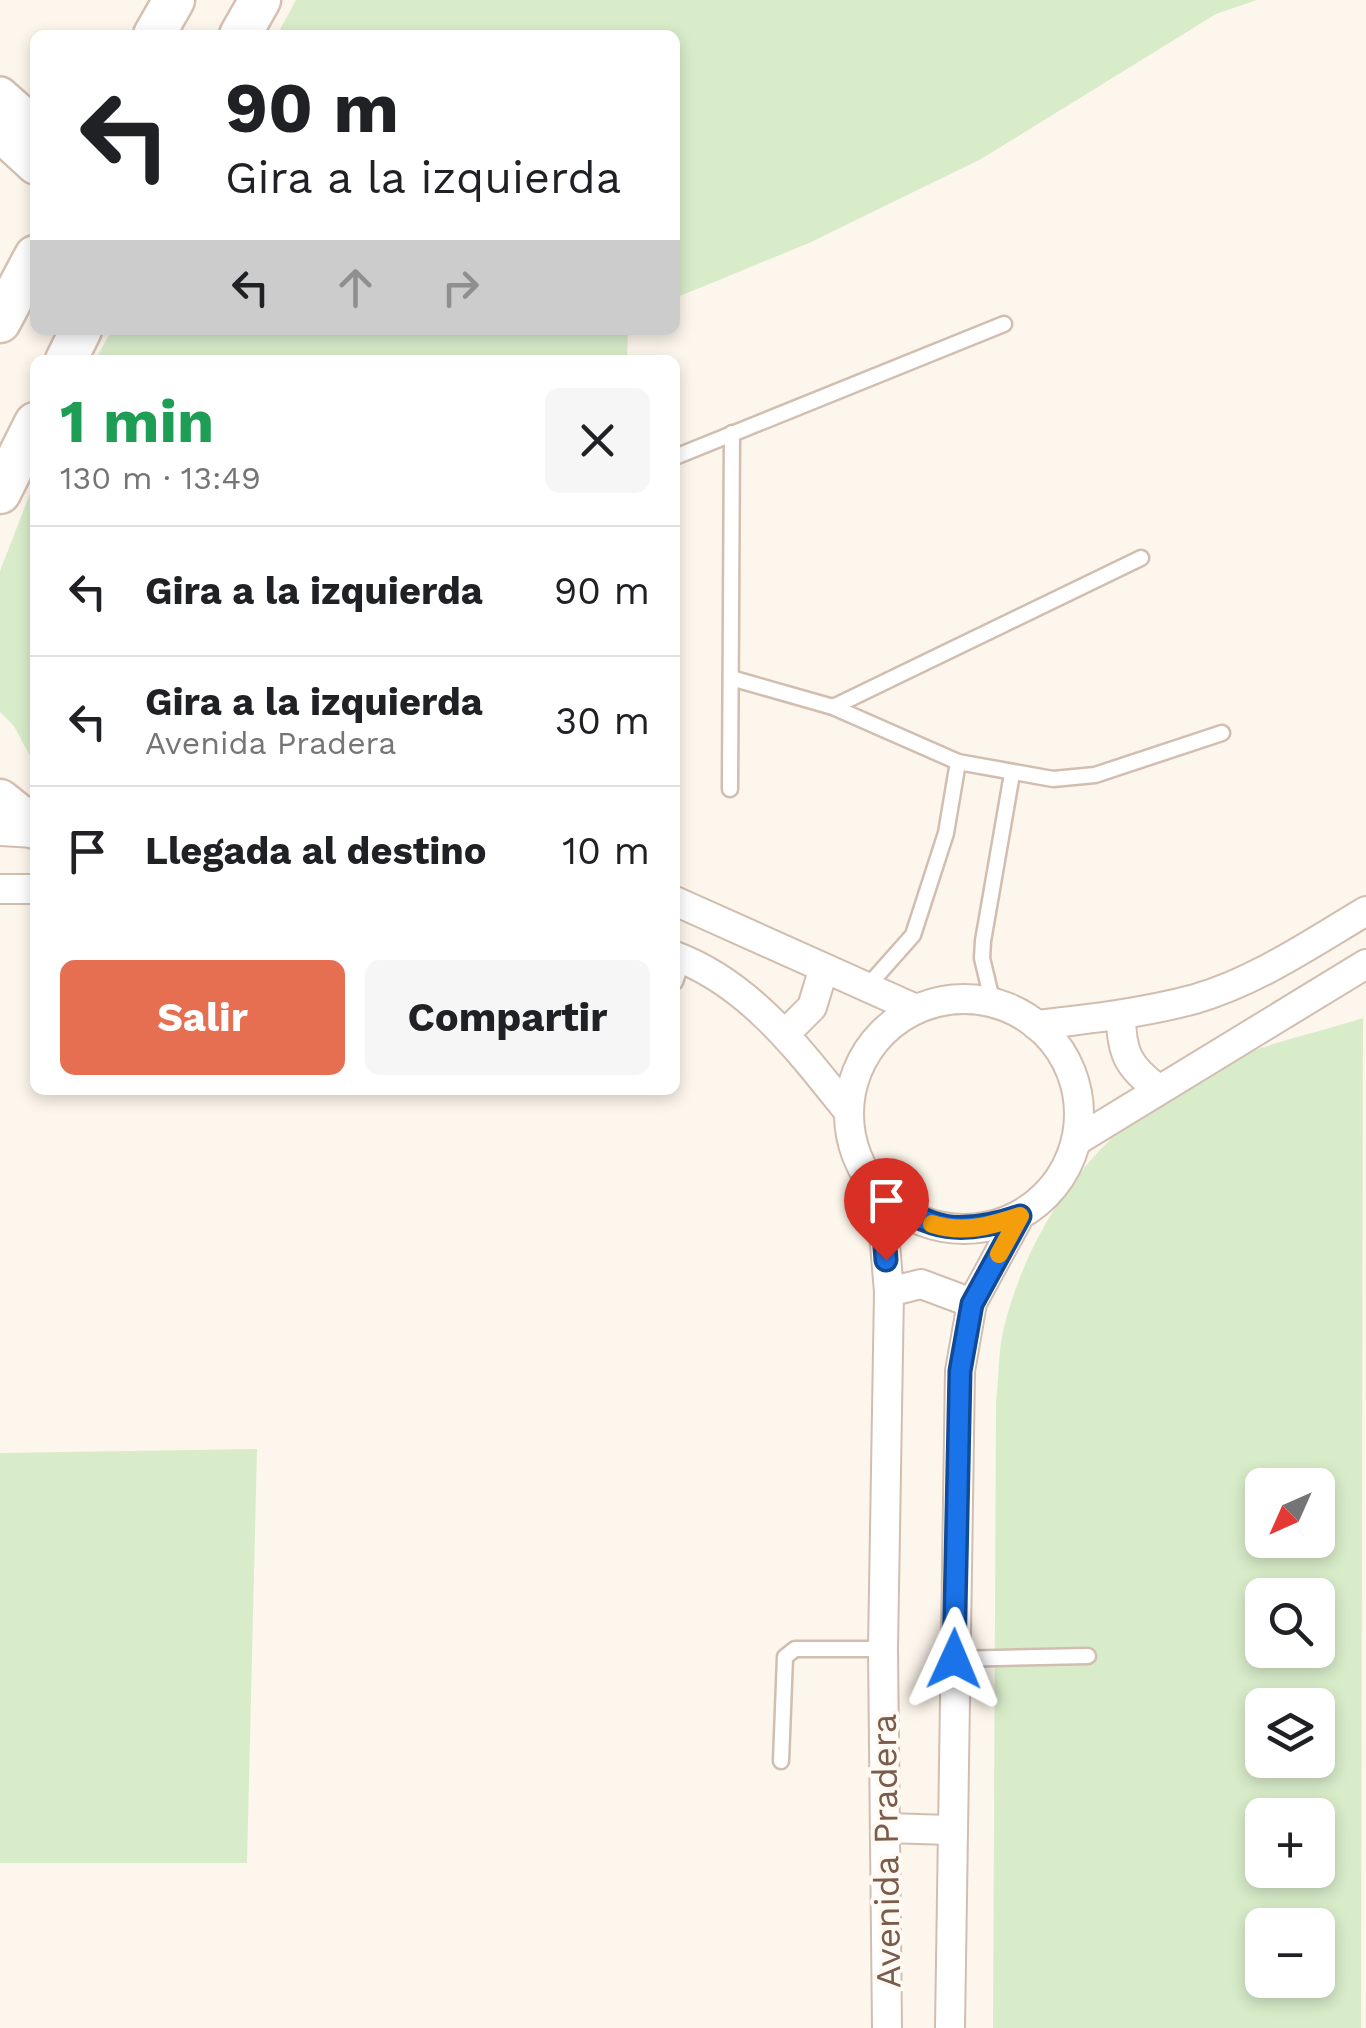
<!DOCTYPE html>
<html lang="es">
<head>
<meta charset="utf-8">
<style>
	body { margin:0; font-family:"Work Sans",sans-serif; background:#f6f6f6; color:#202124; height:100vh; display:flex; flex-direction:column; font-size:38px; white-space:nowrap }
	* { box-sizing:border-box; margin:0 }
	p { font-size:32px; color:#757577 }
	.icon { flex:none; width:55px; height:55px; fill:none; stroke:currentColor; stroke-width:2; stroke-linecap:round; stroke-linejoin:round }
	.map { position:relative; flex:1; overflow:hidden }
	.details { position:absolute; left:30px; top:355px; width:650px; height:740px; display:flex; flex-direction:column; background:#fff; border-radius:15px; box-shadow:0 5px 15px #0003 }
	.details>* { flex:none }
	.banner { position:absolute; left:30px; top:30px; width:650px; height:305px; border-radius:15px; box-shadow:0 5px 15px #0003; background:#fff; color:#202124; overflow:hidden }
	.needle { width:65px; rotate:225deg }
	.controls { position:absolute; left:1245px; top:1468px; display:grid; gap:20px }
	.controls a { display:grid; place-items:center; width:90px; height:90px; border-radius:15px; background:#fff; box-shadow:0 5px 15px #0003; font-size:50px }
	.pin { position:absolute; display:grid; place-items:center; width:85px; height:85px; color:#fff; margin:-102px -42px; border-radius:50% 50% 50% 0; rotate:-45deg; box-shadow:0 0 10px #0007 }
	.pin .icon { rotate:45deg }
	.me { position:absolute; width:110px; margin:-55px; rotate:1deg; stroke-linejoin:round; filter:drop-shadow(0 0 8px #0008) }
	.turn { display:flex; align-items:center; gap:35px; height:210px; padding:0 30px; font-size:45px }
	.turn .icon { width:130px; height:130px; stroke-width:2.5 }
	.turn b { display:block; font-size:70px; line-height:85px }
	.lanes { display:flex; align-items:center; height:95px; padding:0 30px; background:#0003; justify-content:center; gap:50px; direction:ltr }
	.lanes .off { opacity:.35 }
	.round { display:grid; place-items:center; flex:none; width:105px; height:105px; border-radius:15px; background:#f6f6f6 }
	.overview { display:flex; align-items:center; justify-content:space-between; height:170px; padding:0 30px }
	h1 { font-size:60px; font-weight:700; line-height:75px; color:#1e9e55 }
	.cta { display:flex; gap:20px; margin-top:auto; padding:20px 30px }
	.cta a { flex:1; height:115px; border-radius:15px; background:#e76f51; color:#fff; font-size:40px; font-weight:700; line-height:115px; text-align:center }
	.cta a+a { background:#f6f6f6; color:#202124 }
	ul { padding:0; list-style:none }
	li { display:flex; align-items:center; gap:30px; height:130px; padding:0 30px; border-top:2px solid #e0e0e0 }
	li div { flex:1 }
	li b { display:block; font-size:38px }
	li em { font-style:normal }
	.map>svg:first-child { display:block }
	.green { fill:#d8ecc9; fill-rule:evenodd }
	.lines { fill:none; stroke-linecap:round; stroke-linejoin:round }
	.service-casing { stroke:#d1beb0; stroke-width:19 }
	.minor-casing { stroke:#d1beb0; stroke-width:32 }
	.tertiary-casing { stroke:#d1beb0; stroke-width:40 }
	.secondary-casing { stroke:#d6c0b0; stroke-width:45 }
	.service { stroke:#fff; stroke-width:14 }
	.minor { stroke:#fff; stroke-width:28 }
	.tertiary { stroke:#fff; stroke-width:35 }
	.secondary { stroke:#fff; stroke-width:40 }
	.route-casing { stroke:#114b97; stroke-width:25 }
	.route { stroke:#1a73e8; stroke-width:18 }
	.slow { stroke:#f59e0b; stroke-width:18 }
	.labels { text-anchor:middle; stroke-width:8; stroke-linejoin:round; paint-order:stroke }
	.street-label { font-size:35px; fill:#7a5c4d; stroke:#fffaf3 }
</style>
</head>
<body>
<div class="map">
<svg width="1366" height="2028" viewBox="0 0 1366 2028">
	<rect width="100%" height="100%" fill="#fdf6ec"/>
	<g class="green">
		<path d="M296,0H1257L1216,14L981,159L809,243L675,298V35H277Z"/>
		<path d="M112,330H628L627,360H95Z"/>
		<path d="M35,481V765L14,726L0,712V571Z"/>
		<path d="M1363,1018L1361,2028H993L996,1402C999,1378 998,1351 1004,1327C1034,1210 1109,1116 1218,1065C1262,1044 1316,1033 1363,1018ZM1262,1485H1318V1540H1262ZM1262,1595H1318V1650H1262ZM1262,1705H1318V1760H1262ZM1262,1815H1318V1870H1262ZM1262,1925H1318V1980H1262Z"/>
		<path d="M257,1449L247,1863H0V1453Z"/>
	</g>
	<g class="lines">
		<defs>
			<g id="service">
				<path d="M675,457L1004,324"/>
				<path d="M731,678L833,707L958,762L1053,779L1095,775L1222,733"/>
				<path d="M833,707L1141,558"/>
				<path d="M730,789L732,433"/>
				<path d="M675,982L683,959"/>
				<path d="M866,988L913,935L946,833L958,762"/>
				<path d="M993,1004L982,958L983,941L1012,774"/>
				<path d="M954,1659L1088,1656"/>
				<path d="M781,1761L785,1657L795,1649H883"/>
			</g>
			<g id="minor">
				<path d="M0,831L35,833"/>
				<path d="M0,889H35"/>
				<path d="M675,901L916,1009"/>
				<path d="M675,956C750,984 800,1051 848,1111"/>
				<circle cx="964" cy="1114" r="115"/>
				<path d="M1121,1015C1121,1052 1128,1067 1157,1088"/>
				<path d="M1036,1025C1090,1019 1143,1013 1195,999C1257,981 1312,943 1366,911"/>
				<path d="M786,1033L812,1007L823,971"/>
				<path d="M1076,1141L1366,964"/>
				<path d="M881,1195L889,1292L883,1649L887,2028"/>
				<path d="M889,1292L921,1284L972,1303"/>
				<path d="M887,1828L949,1830"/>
				<path d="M950,2028L960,1371L972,1303L1020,1215"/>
			</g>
			<g id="tertiary">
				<path d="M0,95L35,126"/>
				<path d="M0,134L35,166"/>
			</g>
			<g id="secondary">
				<path d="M154,35L174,0"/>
				<path d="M240,35L260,0"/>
				<path d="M0,322L35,256"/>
				<path d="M66,360L81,330"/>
				<path d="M0,493L35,423"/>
				<path d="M0,800L35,828"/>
			</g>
		</defs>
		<use href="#service" class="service-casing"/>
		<use href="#minor" class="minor-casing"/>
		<use href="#tertiary" class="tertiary-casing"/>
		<use href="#secondary" class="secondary-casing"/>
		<use href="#service" class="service"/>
		<use href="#minor" class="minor"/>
		<use href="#tertiary" class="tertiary"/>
		<use href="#secondary" class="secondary"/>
	</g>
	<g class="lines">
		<defs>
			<path id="route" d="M886,1260L881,1195C931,1231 961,1236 1020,1216L972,1304L960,1371L954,1659"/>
		</defs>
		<use href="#route" class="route-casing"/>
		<use href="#route" class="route"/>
		<path class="slow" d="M932,1224C963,1234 990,1226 1020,1216L999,1254"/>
	</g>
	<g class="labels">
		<g class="street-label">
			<text transform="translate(886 1851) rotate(-91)" y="12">Avenida Pradera</text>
		</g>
	</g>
</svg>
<div class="controls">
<a><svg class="needle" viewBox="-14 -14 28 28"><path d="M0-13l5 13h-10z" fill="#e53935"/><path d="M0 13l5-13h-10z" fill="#757577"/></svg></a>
<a><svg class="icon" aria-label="search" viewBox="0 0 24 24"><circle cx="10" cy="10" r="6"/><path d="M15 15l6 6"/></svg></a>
<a><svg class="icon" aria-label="layers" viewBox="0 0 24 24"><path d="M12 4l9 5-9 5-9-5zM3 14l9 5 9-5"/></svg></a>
<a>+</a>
<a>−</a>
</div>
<div class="pin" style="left:886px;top:1260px;background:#d93025"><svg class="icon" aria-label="arrive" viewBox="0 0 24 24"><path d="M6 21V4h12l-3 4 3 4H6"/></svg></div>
<svg class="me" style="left:954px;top:1659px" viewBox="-20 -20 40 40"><path d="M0-17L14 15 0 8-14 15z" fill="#1a73e8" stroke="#fff" stroke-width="4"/></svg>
<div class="banner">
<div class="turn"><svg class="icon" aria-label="left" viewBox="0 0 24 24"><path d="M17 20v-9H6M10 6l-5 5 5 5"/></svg><div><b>90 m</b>Gira a la izquierda</div></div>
<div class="lanes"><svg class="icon" aria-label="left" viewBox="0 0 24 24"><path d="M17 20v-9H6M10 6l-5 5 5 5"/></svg><svg class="icon off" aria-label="ahead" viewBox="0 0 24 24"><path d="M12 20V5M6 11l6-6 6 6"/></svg><svg class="icon off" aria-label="right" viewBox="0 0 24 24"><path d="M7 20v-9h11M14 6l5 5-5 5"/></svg></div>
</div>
<section class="details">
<div class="overview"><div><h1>1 min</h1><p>130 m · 13:49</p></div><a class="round"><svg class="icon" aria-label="close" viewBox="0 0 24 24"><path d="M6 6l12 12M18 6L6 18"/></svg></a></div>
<ul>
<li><svg class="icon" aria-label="left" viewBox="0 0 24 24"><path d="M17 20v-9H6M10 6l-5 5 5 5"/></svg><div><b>Gira a la izquierda</b></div><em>90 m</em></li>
<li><svg class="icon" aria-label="left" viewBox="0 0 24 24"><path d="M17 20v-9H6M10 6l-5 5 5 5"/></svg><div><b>Gira a la izquierda</b><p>Avenida Pradera</p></div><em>30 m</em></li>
<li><svg class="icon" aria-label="arrive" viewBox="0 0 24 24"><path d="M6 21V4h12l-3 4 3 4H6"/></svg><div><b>Llegada al destino</b></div><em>10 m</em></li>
</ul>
<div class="cta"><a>Salir</a><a>Compartir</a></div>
</section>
</div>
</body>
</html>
